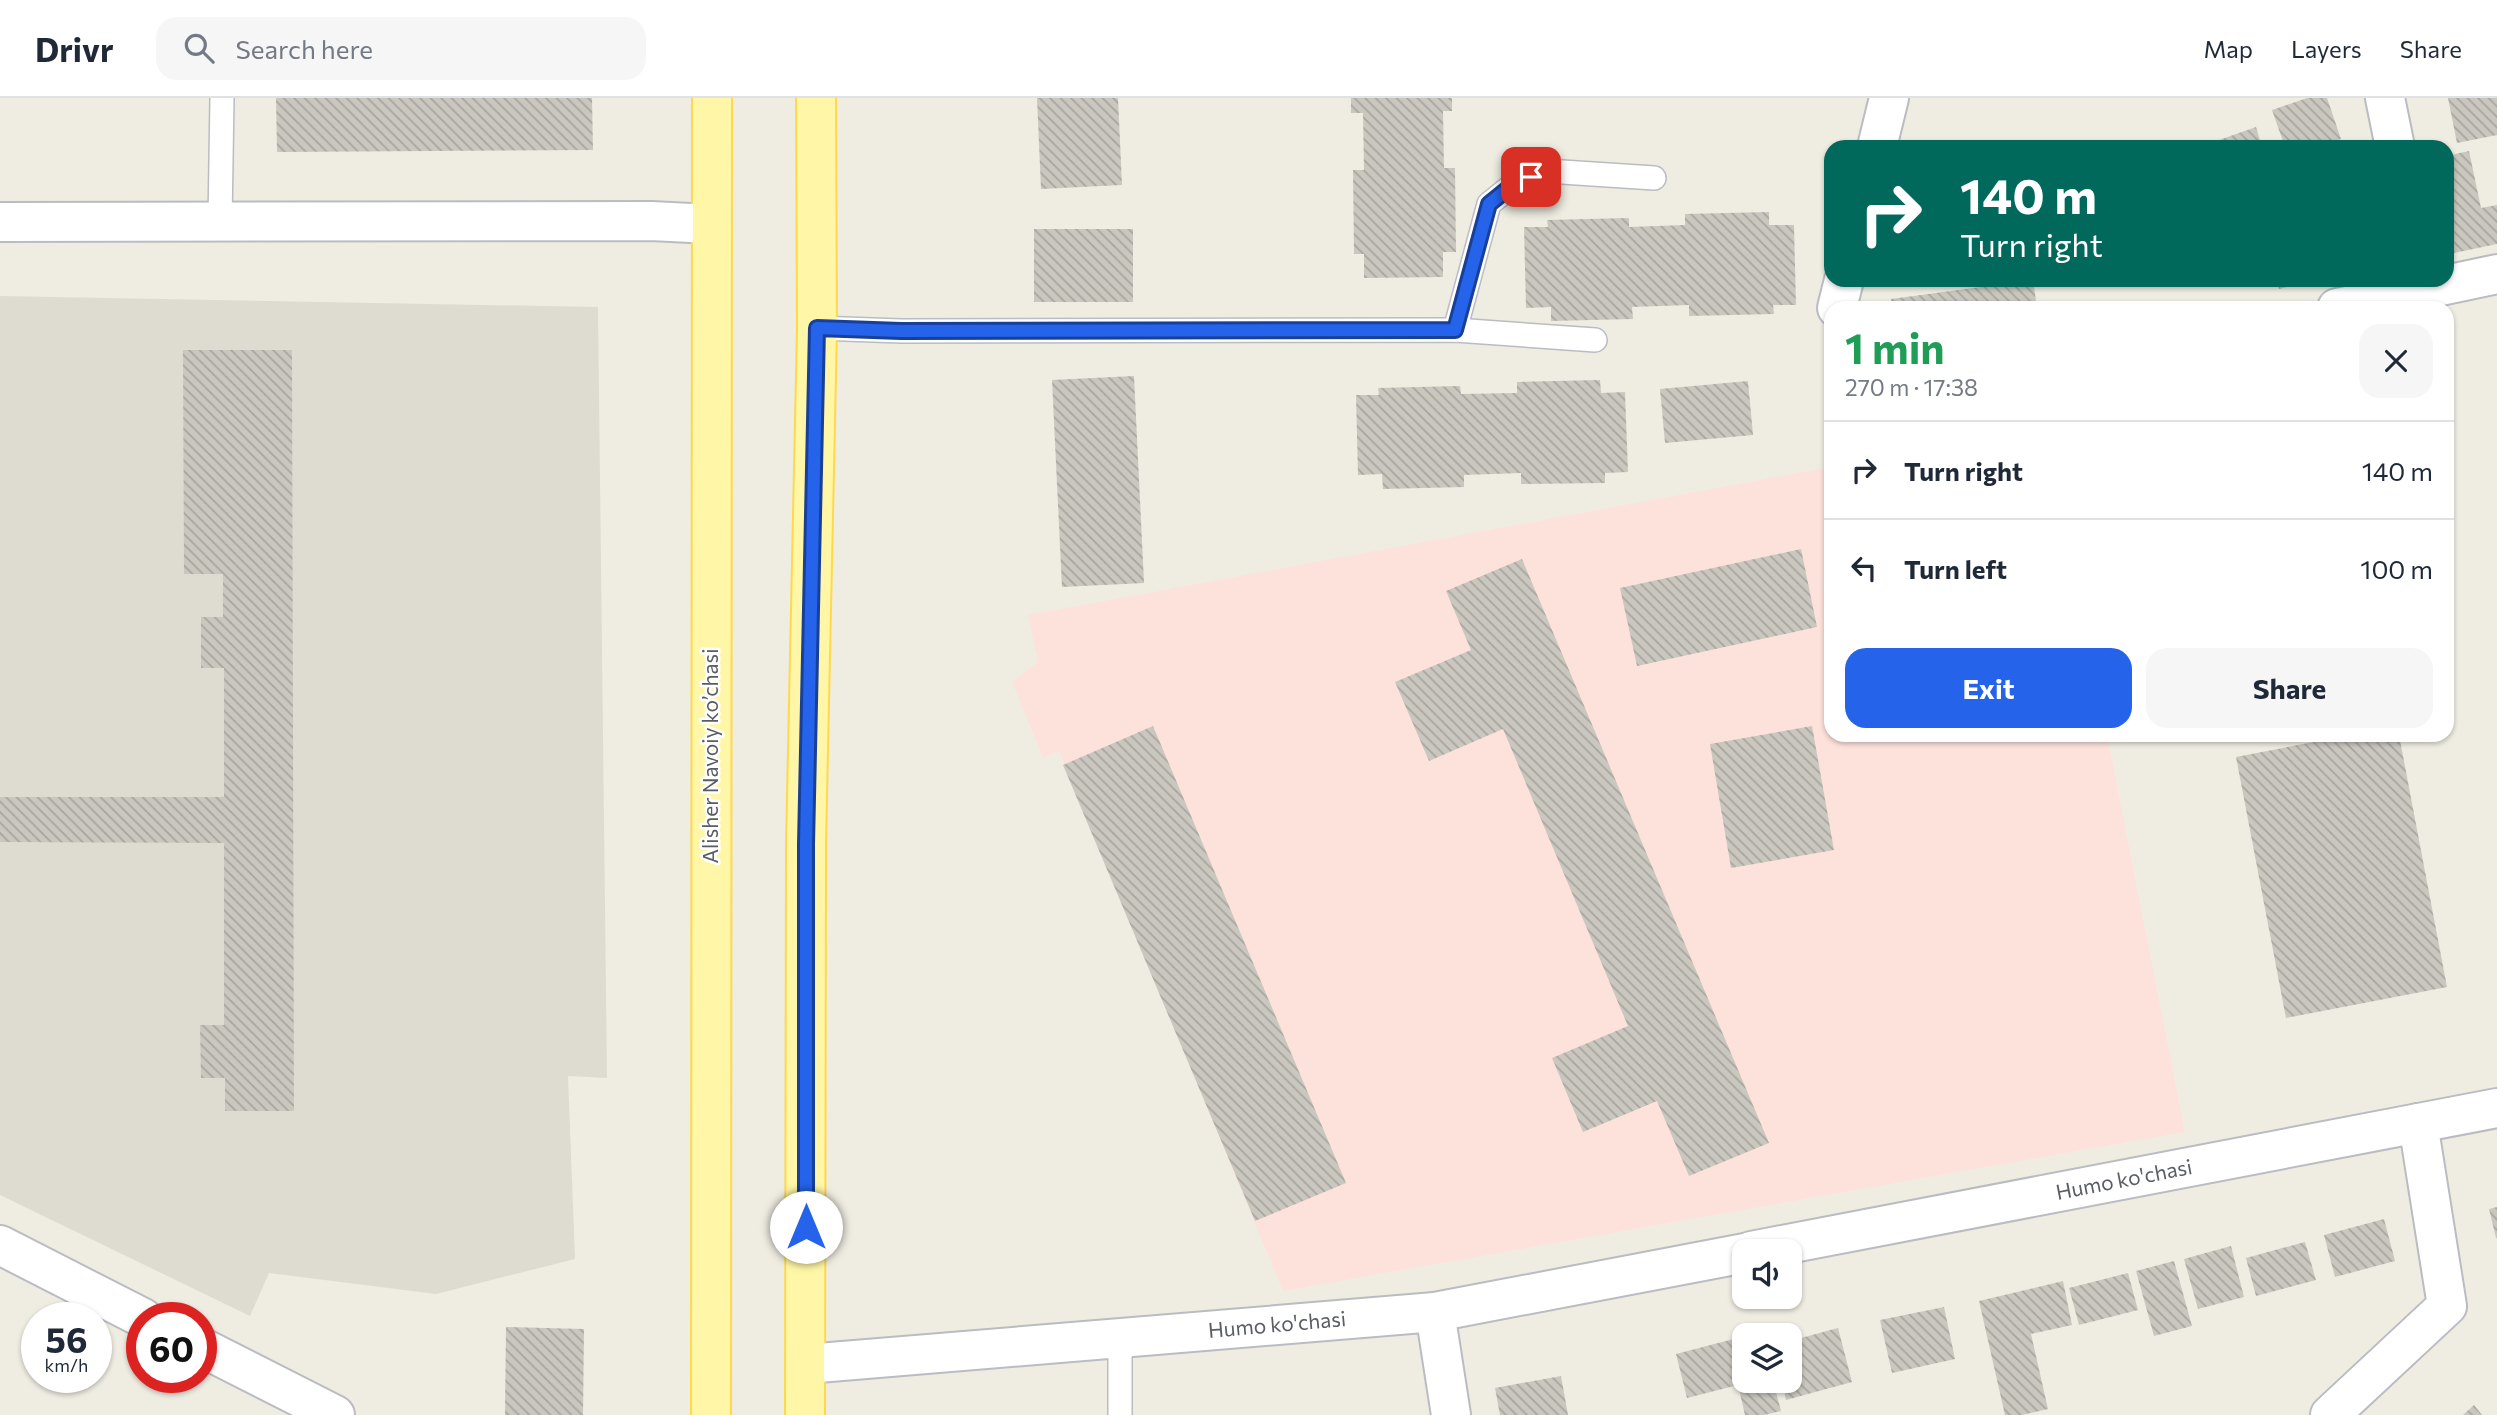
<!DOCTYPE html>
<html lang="en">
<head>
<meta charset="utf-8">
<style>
	body { margin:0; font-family:Commissioner,sans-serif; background:#f6f6f7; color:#1f2937; height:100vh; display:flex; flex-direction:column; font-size:26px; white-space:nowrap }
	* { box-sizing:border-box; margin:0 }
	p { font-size:23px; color:#747a83 }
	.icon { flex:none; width:38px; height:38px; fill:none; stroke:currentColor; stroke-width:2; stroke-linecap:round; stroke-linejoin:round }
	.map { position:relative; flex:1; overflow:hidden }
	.details { position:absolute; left:1824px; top:203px; width:630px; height:441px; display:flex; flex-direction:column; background:#fff; border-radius:21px; box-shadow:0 2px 5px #0004 }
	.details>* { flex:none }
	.hud { position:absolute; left:1824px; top:42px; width:630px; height:147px; border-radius:21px; box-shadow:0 2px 5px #0004; background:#00695c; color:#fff; overflow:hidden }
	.tools { position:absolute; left:1732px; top:1141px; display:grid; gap:14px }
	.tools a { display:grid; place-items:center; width:70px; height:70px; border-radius:14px; background:#fff; box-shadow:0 2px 5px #0004; font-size:35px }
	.speed { position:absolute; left:21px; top:1204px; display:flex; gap:14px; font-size:35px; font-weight:700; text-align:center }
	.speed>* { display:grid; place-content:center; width:91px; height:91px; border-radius:50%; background:#fff; box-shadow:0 2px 5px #0004; line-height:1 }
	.speed small { font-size:18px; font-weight:400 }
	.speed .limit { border:10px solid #d22; background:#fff; color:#111 }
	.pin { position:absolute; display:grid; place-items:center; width:60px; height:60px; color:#fff; margin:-30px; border-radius:14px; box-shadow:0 4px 10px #0006 }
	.me { position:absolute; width:77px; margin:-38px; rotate:0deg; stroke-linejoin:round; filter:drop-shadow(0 0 5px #0008) }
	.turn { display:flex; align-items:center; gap:24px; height:147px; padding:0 21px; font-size:32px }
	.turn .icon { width:91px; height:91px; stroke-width:2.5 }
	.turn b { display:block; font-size:49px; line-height:60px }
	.round { display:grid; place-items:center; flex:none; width:74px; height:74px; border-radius:21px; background:#f6f6f7 }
	.head { display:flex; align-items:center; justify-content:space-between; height:119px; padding:0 21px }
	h1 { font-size:42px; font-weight:700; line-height:52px; color:#1e9e55 }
	.action { display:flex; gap:14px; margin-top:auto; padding:14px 21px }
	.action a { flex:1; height:80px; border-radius:21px; background:#2563eb; color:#fff; font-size:28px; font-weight:700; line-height:80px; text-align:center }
	.action a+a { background:#f6f6f7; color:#1f2937 }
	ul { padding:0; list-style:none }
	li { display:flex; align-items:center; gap:21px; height:98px; padding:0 21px; border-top:2px solid #e0e1e3 }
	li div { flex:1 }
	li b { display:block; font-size:26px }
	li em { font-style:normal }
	header { display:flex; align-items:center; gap:42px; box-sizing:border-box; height:98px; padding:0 35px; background:#fff; border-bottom:2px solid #e0e1e3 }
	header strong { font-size:33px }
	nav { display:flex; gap:38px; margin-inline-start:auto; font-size:24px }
	.search { width:490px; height:63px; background:#f6f6f7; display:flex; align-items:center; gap:18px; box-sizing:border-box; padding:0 24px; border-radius:21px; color:#747a83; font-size:26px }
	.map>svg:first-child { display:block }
	.education { fill:#dedcd1 }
	.medical { fill:#fde2dc }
	.building { fill:url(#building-back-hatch) }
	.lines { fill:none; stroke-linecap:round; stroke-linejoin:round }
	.lane-casing { stroke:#babcc2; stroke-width:26 }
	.street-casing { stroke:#babcc2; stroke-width:42 }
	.primary-casing { stroke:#fed94c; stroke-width:42 }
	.lane { stroke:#fff; stroke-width:23 }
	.street { stroke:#fff; stroke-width:38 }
	.primary { stroke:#fff7a7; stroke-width:38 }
	.route-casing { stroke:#184099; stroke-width:18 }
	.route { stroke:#2563eb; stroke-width:12 }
	.labels { text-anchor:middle; stroke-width:5; stroke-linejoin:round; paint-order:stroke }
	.street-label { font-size:21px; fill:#5a5e64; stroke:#fff }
</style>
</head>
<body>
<header>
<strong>Drivr</strong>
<div class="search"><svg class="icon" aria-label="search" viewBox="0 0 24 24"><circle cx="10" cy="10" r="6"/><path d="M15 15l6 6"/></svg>Search here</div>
<nav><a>Map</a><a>Layers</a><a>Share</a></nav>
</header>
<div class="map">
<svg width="2497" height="1317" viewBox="0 0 2497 1317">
	<defs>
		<pattern id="building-back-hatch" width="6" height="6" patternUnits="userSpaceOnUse" patternTransform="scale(1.75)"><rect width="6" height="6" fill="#cac7bf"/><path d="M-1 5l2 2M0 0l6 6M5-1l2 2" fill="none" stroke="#a7a59f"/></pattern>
	</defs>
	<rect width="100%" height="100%" fill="#efede2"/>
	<path class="education" d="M0,198L598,209L607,980L568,978L575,1161L436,1196L269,1175L250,1218L0,1097Z"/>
	<path class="medical" d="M1830,369V637H2107L2185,1034L1283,1193L1059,653L1043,660L1012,584L1038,564L1028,517Z"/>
	<g class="building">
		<path d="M276,0H592L593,52L277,54Z"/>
		<path d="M1037,0H1118L1122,87L1041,91Z"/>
		<path d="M1351,0H1452V13H1443L1444,70H1455L1456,154H1443V179L1364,180V156H1354L1353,72H1364L1363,15H1351Z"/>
		<path d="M2307,0H2327L2341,41L2317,49H2285L2272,12Z"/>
		<path d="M2448,0H2497V37L2457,45Z"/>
		<path d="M2256,29L2262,49H2199Z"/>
		<path d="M2469,53L2481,110L2497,107V146L2454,155L2446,121V58Z"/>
		<path d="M1769,114V127H1794L1796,207H1773L1774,216L1689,218V207L1632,209L1633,221L1551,223V209L1526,210L1524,129H1548L1547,122L1629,120V129L1685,127V116Z"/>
		<rect x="1034" y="131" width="99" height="73"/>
		<path d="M2033,182L2037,210H1892L1891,201Z"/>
		<path d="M2277,182H2311V183L2279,191Z"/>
		<path d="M183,252H292L294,1013H225V980H201L200,927H224V745L0,744V699H224V570H201V519H223V476H184Z"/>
		<path d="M1134,278L1144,485L1062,489L1052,282Z"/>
		<path d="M1600,282L1601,295L1625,294L1628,374L1605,375V385L1521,386V375L1464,377V389L1383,391L1382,376L1358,377L1356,297H1379L1378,290L1460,288L1461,296L1517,295V284Z"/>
		<path d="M1748,283L1753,337L1665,345L1660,291Z"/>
		<path d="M1801,451L1817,529L1637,568L1620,490Z"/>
		<path d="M1522,461L1769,1045L1689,1078L1657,1003L1583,1034L1552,960L1628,928L1503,631L1429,663L1395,584L1471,552L1446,493Z"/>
		<path d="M1153,628L1346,1085L1255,1123L1063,667Z"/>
		<path d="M1812,628L1834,752L1731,770L1710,646Z"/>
		<path d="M2350,637H2399L2447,889L2286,920L2236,659Z"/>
		<path d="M2497,1109V1140H2496L2489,1111Z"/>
		<path d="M2384,1121L2395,1163L2335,1179L2324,1137Z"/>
		<path d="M2305,1144L2316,1182L2256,1198L2246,1160Z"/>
		<path d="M2231,1148L2244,1199L2198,1211L2184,1161Z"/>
		<path d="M2174,1163L2192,1228L2154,1238L2136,1173Z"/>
		<path d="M2128,1175L2138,1212L2079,1227L2069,1190Z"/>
		<path d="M2063,1183L2072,1227L2031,1236L2048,1311L2022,1317H2005L1979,1203Z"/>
		<path d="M1944,1209L1955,1261L1892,1275L1880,1222Z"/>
		<path d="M506,1229L584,1231L583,1317H505Z"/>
		<path d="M1838,1230L1852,1284L1786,1302L1782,1283H1790V1243Z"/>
		<path d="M1745,1238V1283H1773L1781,1313L1764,1317H1745L1738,1287L1687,1300L1676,1256Z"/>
		<path d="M1561,1278L1568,1317H1500L1495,1290Z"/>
		<path d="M2474,1307L2482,1317H2463Z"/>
	</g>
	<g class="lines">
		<defs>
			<g id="lane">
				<path d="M220,124L222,0"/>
				<path d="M817,230L901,233L1455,232L1595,242"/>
				<path d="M1455,232L1489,106L1515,85L1547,73L1654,80"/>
				<path d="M1120,1317V1239"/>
			</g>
			<g id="street">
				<path d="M2385,0L2395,49"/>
				<path d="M1877,49L1889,0"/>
				<path d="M0,124L651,123L711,126"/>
				<path d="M1837,210L1844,182"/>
				<path d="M2337,210L2497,176"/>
				<path d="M0,1147L143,1220"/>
				<path d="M1751,1153L2497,1010"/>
				<path d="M1435,1214L1451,1317"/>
				<path d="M201,1249L335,1317"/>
				<path d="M806,1266L1435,1214L1745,1155"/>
				<path d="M2330,1317L2447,1208L2418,1025"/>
			</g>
			<g id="primary">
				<path d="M711,1317L712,0"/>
				<path d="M805,1317L806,746L817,230L816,0"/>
			</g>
		</defs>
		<use href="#lane" class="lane-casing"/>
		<use href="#street" class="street-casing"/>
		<use href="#primary" class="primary-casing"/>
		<use href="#lane" class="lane"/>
		<use href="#street" class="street"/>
		<use href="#primary" class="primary"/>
	</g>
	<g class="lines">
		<defs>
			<path id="route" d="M806,1129V746L817,230L901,233L1455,232L1489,106L1515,85L1531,79"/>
		</defs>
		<use href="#route" class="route-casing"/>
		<use href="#route" class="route"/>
	</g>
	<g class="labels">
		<g class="street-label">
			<text transform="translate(711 658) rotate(-90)" y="7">Alisher Navoiy ko’chasi</text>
			<text transform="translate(2124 1082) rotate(-11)" y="7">Humo ko'chasi</text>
			<text transform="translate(1277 1227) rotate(-5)" y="7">Humo ko'chasi</text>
		</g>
	</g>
</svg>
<div class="tools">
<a><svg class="icon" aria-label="sound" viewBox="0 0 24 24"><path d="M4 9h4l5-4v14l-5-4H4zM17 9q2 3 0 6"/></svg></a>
<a><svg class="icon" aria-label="layers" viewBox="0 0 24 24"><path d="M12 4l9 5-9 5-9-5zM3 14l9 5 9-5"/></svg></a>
</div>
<div class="speed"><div>56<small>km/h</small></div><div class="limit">60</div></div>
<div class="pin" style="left:1531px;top:79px;background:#d93025"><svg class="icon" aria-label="arrive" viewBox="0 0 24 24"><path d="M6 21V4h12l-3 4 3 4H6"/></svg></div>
<svg class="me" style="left:806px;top:1129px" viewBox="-20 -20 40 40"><circle r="19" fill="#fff"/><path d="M0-13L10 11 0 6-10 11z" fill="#2563eb"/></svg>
<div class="hud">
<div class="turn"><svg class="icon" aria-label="right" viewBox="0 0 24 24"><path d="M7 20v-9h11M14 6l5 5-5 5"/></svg><div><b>140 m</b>Turn right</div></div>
</div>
<section class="details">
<div class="head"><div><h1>1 min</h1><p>270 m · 17:38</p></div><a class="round"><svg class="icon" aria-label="close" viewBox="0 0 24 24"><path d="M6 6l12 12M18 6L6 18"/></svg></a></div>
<ul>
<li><svg class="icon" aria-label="right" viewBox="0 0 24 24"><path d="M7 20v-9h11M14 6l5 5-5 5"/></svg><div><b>Turn right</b></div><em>140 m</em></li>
<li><svg class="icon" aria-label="left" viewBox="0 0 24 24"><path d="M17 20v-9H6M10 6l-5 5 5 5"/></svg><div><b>Turn left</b></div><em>100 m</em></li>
</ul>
<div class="action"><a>Exit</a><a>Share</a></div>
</section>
</div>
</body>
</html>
